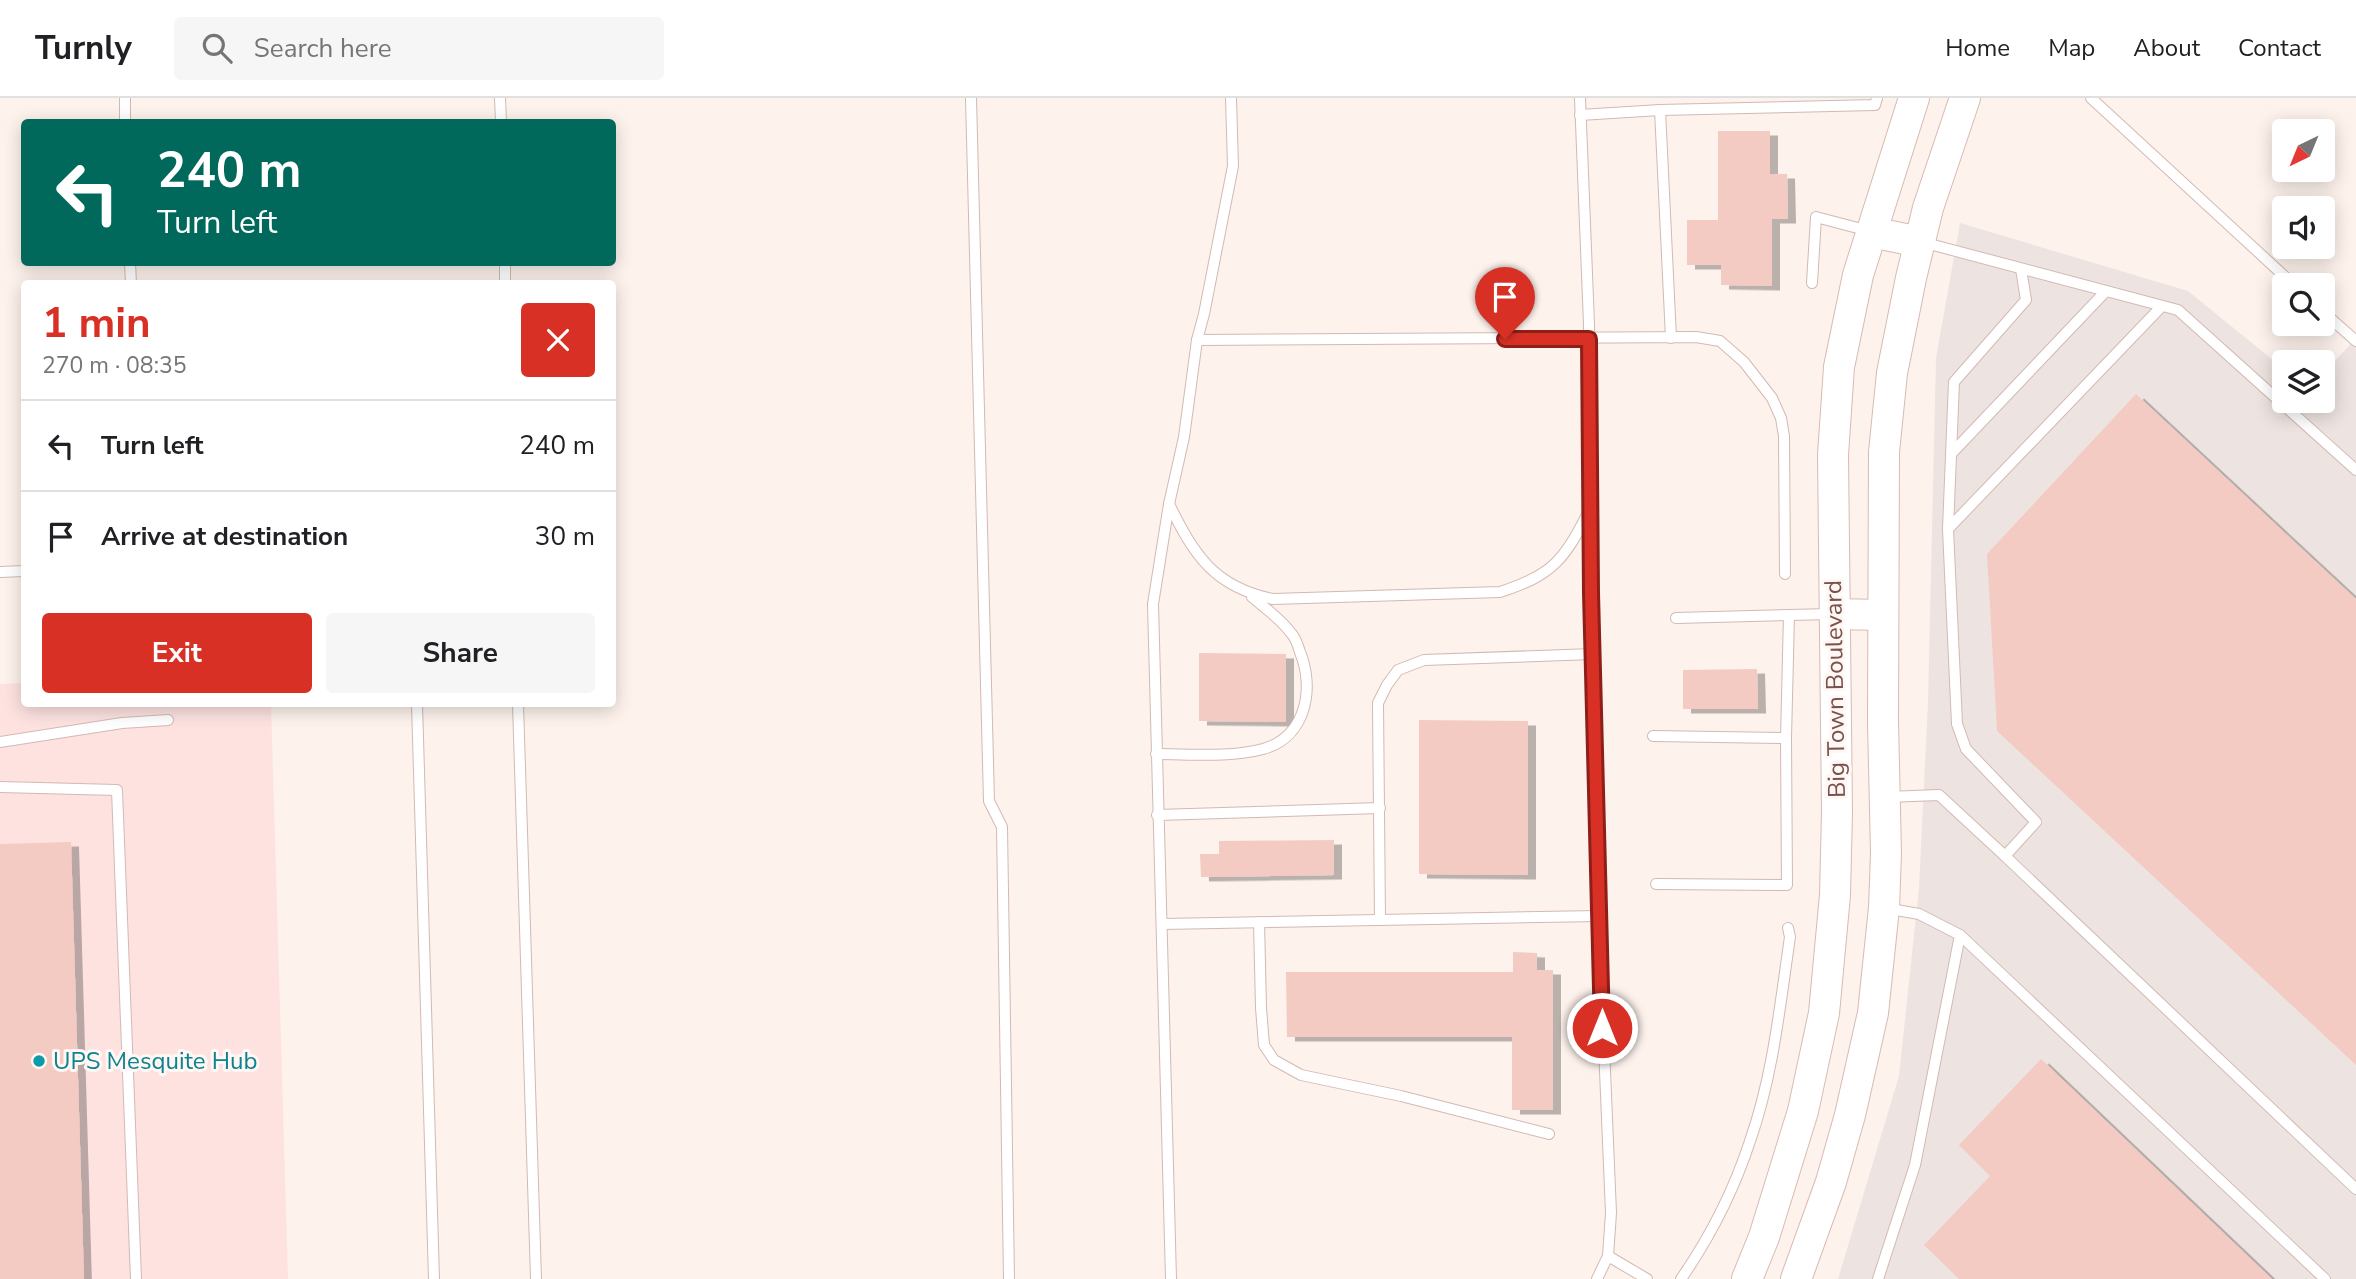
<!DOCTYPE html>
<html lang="en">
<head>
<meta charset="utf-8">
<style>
	body { margin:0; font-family:"Nunito Sans",sans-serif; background:#f6f6f6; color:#202124; height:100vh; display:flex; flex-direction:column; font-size:26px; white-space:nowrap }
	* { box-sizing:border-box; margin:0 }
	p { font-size:23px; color:#757577 }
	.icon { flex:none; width:38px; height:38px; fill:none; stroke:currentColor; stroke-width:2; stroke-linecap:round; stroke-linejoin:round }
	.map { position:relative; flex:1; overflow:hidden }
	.panel { position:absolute; left:21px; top:182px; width:595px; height:427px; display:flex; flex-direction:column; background:#fff; border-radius:7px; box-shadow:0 4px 18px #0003 }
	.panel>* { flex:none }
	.guide { position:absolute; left:21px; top:21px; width:595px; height:147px; border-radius:7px; box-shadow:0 4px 18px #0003; background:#00695c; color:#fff; overflow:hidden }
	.needle { width:46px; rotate:223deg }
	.controls { position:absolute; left:2272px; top:21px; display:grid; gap:14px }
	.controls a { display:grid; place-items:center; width:63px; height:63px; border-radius:7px; background:#fff; box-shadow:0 4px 18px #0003; font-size:35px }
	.pin { position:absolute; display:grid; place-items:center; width:60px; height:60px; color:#fff; margin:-72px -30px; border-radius:50% 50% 50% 0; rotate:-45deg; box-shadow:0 0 7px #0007 }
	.pin .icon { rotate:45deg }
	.me { position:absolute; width:77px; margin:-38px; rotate:0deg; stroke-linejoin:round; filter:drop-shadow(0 0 5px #0008) }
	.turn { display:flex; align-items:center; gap:24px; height:147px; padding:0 21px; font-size:32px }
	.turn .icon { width:91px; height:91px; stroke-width:2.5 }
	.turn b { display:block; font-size:49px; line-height:60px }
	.round { display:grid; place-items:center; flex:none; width:74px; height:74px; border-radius:7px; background:#f6f6f6 }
	.overview { display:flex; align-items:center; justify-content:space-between; height:119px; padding:0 21px }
	h1 { font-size:42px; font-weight:700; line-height:52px; color:#d93025 }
	.action { display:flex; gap:14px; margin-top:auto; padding:14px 21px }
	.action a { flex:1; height:80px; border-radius:7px; background:#d93025; color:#fff; font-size:28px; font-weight:700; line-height:80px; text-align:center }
	.action a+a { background:#f6f6f6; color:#202124 }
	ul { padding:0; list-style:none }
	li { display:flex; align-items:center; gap:21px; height:91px; padding:0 21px; border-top:2px solid #e0e0e0 }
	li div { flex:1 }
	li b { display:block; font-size:26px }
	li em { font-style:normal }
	header { display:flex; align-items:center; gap:42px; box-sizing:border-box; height:98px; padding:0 35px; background:#fff; border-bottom:2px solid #e0e0e0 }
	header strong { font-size:33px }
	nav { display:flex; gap:38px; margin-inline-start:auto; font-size:24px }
	.search { width:490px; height:63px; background:#f6f6f6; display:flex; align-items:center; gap:18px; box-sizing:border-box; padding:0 24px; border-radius:7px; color:#757577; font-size:26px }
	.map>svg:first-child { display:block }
	.commercial { fill:#fde2e0 }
	.industrial { fill:#ede4e1 }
	.building { fill:#f3cbc3; filter:url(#shadow) }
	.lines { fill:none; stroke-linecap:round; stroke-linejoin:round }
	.lane-casing { stroke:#d3b9b3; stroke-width:12 }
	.secondary-casing { stroke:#d8bab3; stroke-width:32 }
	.lane { stroke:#fff; stroke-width:10 }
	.secondary { stroke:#fff; stroke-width:30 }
	.route-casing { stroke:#8d1f18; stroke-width:18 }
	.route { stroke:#d93025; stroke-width:12 }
	.culture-dot { fill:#0f9aa8; stroke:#fff7f3; stroke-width:2.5 }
	.labels { text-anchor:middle; stroke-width:6; stroke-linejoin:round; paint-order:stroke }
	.street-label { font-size:24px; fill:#7a524d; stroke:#fff7f3 }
	.culture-label { font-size:24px; fill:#0d838f; stroke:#fff7f3; text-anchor:start }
</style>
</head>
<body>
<header>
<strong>Turnly</strong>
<div class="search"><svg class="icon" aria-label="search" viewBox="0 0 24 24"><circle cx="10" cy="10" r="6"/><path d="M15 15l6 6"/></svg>Search here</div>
<nav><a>Home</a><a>Map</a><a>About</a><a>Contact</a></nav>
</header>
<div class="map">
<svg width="2356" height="1181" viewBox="0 0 2356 1181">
	<defs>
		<filter id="shadow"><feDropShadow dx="8" dy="4.5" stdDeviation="0" flood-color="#0004"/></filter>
	</defs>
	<rect width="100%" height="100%" fill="#fdf2ec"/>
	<path class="commercial" d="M24,585V606H271L288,1181H0V586Z"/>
	<path class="industrial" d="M1960,125L2188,193L2284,271V303H2322V277L2356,240V1181H1838L1899,978L1919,790L1928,604L1936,260Z"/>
	<g class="building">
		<path d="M1718,33H1770V76H1787L1788,121H1772V188L1721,187V167H1687V122H1718Z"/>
		<path d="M2136,296L2356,501V967L1997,633L1987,456Z"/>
		<path d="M1199,555L1286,556V624L1199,623Z"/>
		<path d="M1757,571L1758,611H1683V572Z"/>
		<path d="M1419,622L1528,623V777L1419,776Z"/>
		<path d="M1334,742V777L1201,779L1200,756H1219V743Z"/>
		<path d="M71,744L84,1181H0V746Z"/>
		<path d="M1513,854L1537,855V872H1553V1012H1512V939H1287L1286,874H1513Z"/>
		<path d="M2041,961L2272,1181H1959L1924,1147L1990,1078L1959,1047Z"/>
	</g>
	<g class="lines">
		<defs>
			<g id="lane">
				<path d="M125,0V24"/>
				<path d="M500,0L501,24"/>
				<path d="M971,0L989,703L1002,729L1009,1181"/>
				<path d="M1580,0L1589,226L1591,495L1599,831L1611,1115L1608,1158L1597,1181"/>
				<path d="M2091,0L2294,187"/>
				<path d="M1660,12L1671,240"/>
				<path d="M1580,17L1660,12L1875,7L1877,0"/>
				<path d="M1922,144L2178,212L2356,372"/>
				<path d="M130,164L131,186"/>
				<path d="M505,164V186"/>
				<path d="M1812,185L1816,119L1869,133"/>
				<path d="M2322,213L2356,243"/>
				<path d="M1197,242L1696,239L1720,243L1744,264L1772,300L1781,320L1784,338L1785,476"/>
				<path d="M1951,356L2106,193"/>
				<path d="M1169,406C1194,457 1214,489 1273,501L1500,494C1553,477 1564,462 1589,413"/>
				<path d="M1948,431L2162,208"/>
				<path d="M0,474L24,473"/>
				<path d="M1676,520L1831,516"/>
				<path d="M417,606L434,1181"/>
				<path d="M518,606L536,1181"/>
				<path d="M1653,638L1786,640"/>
				<path d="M0,644L122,625L168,622"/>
				<path d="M1156,656C1191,656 1229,660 1263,651C1306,639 1315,591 1300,554C1298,548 1296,540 1291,535C1281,521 1265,510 1252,499"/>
				<path d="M0,689L117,692L136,1181"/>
				<path d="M1887,699L1939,697L2005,758L2036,724L1966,651L1957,626L1948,431L1954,284L2026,202L2021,171"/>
				<path d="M1157,717L1380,710"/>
				<path d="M2005,758L2356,1091"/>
				<path d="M1656,786L1787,787L1786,640L1789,517"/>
				<path d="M1380,822L1378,605L1387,587L1398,572L1424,562L1593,556"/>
				<path d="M1259,824L1261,910L1264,947L1274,962L1301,977L1401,998L1549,1036"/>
				<path d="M1162,826L1599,818"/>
				<path d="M1960,837L2325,1181"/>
				<path d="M1608,1158L1647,1181"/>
				<path d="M1171,1181L1153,506L1169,406L1184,339L1197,242L1204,216L1233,68L1231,0"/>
				<path d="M1681,1181C1710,1139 1734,1092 1750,1043C1773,978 1780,907 1790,839L1788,830"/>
				<path d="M1878,1181L1915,1067L1960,837L1919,816L1885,810"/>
			</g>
			<g id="secondary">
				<path d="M1871,134L1920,144"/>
				<path d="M1834,516L1883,517"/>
				<path d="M1747,1181L1764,1139L1803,1013L1824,915L1835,797L1837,714L1833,357L1839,269L1858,177L1914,0"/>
				<path d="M1796,1181L1831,1084L1850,1017L1873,915L1884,810L1886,755L1883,624L1884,354L1892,275L1911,180L1928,110L1965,0"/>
			</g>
		</defs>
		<use href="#lane" class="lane-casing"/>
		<use href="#secondary" class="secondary-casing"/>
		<use href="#lane" class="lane"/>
		<use href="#secondary" class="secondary"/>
	</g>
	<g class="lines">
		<defs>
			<path id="route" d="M1505,241H1589L1591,495L1602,930"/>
		</defs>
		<use href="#route" class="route-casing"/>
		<use href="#route" class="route"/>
	</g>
	<circle class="culture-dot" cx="39" cy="963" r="7"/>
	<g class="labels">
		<g class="street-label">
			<text transform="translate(1835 591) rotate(-91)" y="8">Big Town Boulevard</text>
		</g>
		<g class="culture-label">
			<text x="53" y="971">UPS Mesquite Hub</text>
		</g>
	</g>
</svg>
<div class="controls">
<a><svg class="needle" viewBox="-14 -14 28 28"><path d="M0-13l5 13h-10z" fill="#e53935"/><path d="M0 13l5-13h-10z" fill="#757577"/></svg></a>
<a><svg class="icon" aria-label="sound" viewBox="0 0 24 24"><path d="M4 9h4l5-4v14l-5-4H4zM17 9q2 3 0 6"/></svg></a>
<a><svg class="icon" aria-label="search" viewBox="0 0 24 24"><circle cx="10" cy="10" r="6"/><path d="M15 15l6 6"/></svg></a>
<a><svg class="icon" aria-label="layers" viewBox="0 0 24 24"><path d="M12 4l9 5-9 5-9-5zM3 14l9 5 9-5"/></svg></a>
</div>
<div class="pin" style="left:1505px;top:241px;background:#d93025"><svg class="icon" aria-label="arrive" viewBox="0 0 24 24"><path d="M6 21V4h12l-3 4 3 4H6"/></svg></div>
<svg class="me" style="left:1602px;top:930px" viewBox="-20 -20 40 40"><circle r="17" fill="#d93025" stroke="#fff" stroke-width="3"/><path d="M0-11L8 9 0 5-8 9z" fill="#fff"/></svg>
<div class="guide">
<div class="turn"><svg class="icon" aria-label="left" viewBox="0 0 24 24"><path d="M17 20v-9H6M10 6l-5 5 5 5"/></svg><div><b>240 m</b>Turn left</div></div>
</div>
<section class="panel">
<div class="overview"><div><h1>1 min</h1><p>270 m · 08:35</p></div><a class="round" style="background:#d93025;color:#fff"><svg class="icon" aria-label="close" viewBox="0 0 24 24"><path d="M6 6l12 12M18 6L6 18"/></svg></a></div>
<ul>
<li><svg class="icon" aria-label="left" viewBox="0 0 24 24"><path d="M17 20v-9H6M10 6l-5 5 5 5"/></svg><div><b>Turn left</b></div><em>240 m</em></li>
<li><svg class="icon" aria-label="arrive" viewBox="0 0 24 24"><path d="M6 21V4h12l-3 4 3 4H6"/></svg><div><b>Arrive at destination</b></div><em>30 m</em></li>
</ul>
<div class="action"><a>Exit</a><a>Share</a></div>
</section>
</div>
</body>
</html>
